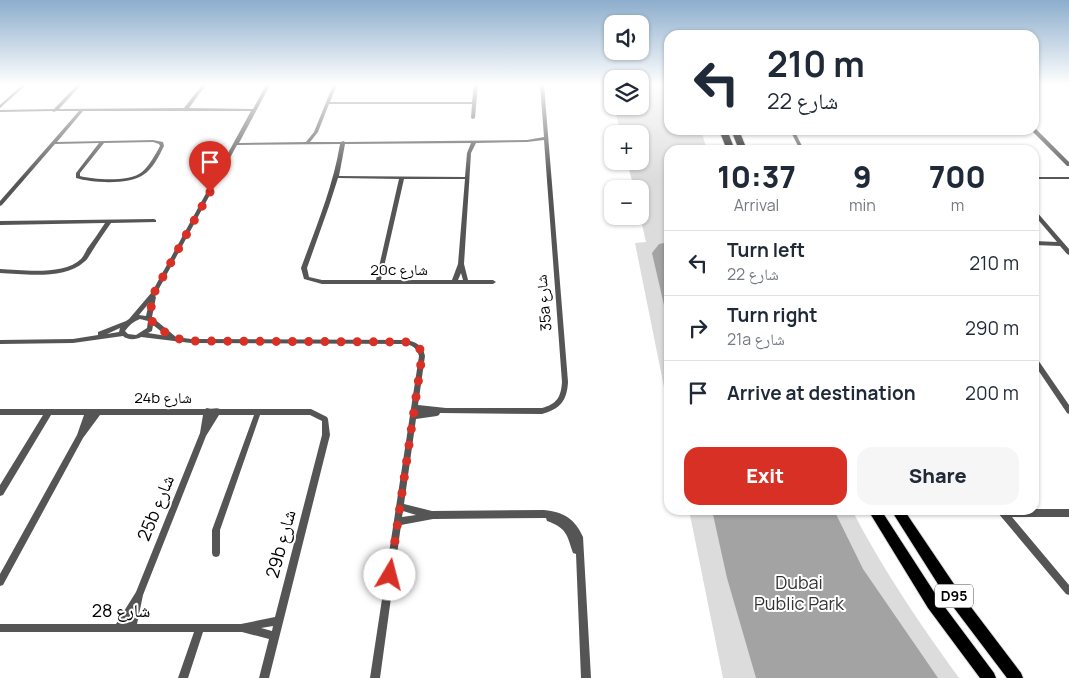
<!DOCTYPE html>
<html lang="en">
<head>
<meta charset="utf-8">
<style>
	body { margin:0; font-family:Manrope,"Noto Naskh Arabic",sans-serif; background:#f6f6f7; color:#1f2937; height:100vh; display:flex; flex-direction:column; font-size:19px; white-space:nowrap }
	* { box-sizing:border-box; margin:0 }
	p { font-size:16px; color:#747a83 }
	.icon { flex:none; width:28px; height:28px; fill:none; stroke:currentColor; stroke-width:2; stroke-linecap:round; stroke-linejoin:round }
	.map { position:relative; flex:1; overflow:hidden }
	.side { position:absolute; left:664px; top:145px; width:375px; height:370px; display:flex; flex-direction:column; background:#fff; border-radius:15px; box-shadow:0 1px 4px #0004 }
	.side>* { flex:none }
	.banner { position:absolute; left:664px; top:30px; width:375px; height:105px; border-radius:15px; box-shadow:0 1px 4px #0004; background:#fff; color:#1f2937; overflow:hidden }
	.tools { position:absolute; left:604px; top:15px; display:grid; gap:10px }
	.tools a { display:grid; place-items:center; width:45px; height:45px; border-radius:10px; background:#fff; box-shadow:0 1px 4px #0004; font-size:25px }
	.pin { position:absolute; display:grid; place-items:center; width:42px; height:42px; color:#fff; margin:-51px -21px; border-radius:50% 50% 50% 0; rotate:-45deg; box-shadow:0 0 5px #0007 }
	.pin .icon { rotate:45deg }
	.me { position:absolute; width:55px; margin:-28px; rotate:8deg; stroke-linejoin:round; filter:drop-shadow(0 0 4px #0008) }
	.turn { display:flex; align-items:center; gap:18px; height:105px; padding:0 20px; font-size:22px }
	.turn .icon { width:65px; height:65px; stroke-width:2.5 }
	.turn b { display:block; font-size:35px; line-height:42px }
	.eta { display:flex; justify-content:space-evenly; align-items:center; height:85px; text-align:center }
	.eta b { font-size:30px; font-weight:800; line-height:35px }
	.cta { display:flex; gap:10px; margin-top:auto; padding:10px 20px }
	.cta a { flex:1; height:58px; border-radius:15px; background:#d93025; color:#fff; font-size:20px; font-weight:800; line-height:58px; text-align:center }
	.cta a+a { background:#f6f6f7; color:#1f2937 }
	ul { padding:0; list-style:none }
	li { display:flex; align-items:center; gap:15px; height:65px; padding:0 20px; border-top:1px solid #e0e1e3 }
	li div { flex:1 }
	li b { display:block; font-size:19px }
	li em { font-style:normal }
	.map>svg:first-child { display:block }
	.green { fill:#dcdcdc }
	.water { fill:#a3a3a3 }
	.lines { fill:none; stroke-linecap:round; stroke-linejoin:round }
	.primary-casing { stroke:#dbdbdb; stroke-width:2 }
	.street { fill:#555; fill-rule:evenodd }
	.primary { fill:#000; fill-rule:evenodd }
	.route { stroke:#d93025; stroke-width:9; stroke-dasharray:0 16.2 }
	.labels { text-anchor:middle; stroke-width:4; stroke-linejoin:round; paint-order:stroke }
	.shield { fill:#fff; stroke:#4c4c4c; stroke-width:1 }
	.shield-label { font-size:14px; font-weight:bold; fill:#000 }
	.street-label { font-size:15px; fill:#000; stroke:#fff }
	.near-street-label { font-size:18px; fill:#000; stroke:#fff }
	.near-park-label { font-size:18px; fill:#333; stroke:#fff }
</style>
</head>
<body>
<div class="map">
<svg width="1069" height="678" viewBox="0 0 1069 678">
	<rect width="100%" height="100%" fill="#fff"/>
	<g class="green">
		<path d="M640,85H669V130H701L707,150H669V412L635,243L646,242L640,216V189H634L627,161H640V134H621L614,106H640Z"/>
		<path d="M689,510H852C883,570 920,624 959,678H723Z"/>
	</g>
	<g class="water">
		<path d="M669,242V327L652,253L659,244Z"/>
		<path d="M712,510H834L863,569L938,678H756L727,578Z"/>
	</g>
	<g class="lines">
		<defs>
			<g id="primary">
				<path d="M719,130H727L735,150H727Z"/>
				<path d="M731,130H739L747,150H739Z"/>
				<path d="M868,510H881L938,598L994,673L996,678H980L928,608Z"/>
				<path d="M891,510H904L958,590L1021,673L1023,678H1007L948,600Z"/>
			</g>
		</defs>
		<use href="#primary" class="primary-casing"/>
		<g class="street">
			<path d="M22,85H26L0,108V105Z"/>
			<path d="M77,85H81L59,109L184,108L202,85H206L189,108L253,109L266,85H270L239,143L306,142L314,132L333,85H337L330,102H472L474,85H478L475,118L473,119L471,118L472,104H329L318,132L310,142H341L343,141L345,142L527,140L544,137L540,85H544L568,382C567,401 560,409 542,414L440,413L439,415L437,416L416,419L404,504L432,511L544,510C564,512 575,519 583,537L591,678H581L576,554L573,553C567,535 567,528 547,521L546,518H544L433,519L401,525L380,678H370L419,356C417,348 413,346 406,344L191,343L141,337C136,340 127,340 123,336L73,343L0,344V340L73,339L98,335V332L126,321L129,319L152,292L251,111H83L57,142L153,140L163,142L164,146C159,156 153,169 143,175C129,185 92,183 76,178V173L99,143L55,144L2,205L0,206V201L79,111H56L54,112L52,111L0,112V110L54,109ZM544,140L562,382C561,397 557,404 542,408H446L418,405L425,356C423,345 416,342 406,340L191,339L176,337L152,317L156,297L155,296L237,145L340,144C333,187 316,227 301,268L304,279L322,284H493L496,282L493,280H468L464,264L471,153L476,143L527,142ZM153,142L159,144L160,146C155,155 150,165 142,172C130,182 95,180 80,176V173L104,143ZM471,143L467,153L465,177L339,176L345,144ZM338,178L399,179L376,280H322L309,277L307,268L329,206ZM404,179H465L458,264L452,280H381ZM461,273L463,280H458ZM149,303L146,316L139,315ZM140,319L148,321L147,328L136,335L128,334L125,331C129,325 134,321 140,319ZM153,325L167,336L148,333L152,331ZM120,328L119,332L107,334ZM403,511L416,515L402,517Z"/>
			<path d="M1065,85H1069V87Z"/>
			<path d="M1034,129H1036L1069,162V166H1067L1032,131V130H1034Z"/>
			<path d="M790,130H794L804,150H800Z"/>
			<rect x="1034" y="177" width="35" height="2"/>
			<path d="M1034,210L1036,211L1069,249V255L1067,254L1060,246L1034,245V241L1057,242L1034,215Z"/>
			<path d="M154,219L156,220V222L111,223C104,233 97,243 91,253C89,256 87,260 84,262C65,280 24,274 0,273V269C22,270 63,276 81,259C83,257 85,253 87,249C93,241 99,232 105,223L0,225V221Z"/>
			<path d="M1034,357H1036L1069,405V414L1067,413L1034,364Z"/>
			<path d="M207,408C212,410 216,407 220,409H311L327,417L328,419L330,435L269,678H259L269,639L242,632H203L188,678H178L194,632H0V624H116L136,592L200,433L203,415H100L83,438L3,585L0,586V574L77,435L84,415H51L3,495L0,496V485L43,415H0V409H205ZM219,415H254L212,530V553L213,556L216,557L219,556L220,553V530L260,415H310L322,421V435L275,617L241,624H137L143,595L206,436ZM273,626L272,631L261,628Z"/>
			<path d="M1034,509H1069V517H1012L1069,585V595L1066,594L998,513L997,510Z"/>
		</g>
		<use href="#primary" class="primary"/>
	</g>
	<linearGradient id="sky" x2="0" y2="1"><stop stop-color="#8cadcc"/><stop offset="0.47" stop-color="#fff"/><stop offset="1" stop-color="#fff" stop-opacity="0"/></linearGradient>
	<rect width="1069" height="180" fill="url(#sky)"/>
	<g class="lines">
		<path class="route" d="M210,192L154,293L149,318C160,330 173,340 191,341L406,342C415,344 421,346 422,356L390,575"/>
	</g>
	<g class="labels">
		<rect class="shield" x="935" y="584.5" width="38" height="23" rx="4"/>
		<g class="shield-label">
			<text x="954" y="601">D95</text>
		</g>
		<g class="street-label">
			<text x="399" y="275">20c شارع</text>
			<text transform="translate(544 303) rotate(-95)" y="5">35a شارع</text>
			<text x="163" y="403">24b شارع</text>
		</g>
		<g class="near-street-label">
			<text transform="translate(156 508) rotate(-68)" y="6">25b شارع</text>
			<text transform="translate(281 544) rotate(-75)" y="6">29b شارع</text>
			<text x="121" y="617">شارع 28</text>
		</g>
		<g class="near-park-label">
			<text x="799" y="589">Dubai<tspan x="799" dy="21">Public Park</tspan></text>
		</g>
	</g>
</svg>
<div class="tools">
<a><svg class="icon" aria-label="sound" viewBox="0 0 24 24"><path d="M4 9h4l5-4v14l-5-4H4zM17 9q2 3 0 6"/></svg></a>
<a><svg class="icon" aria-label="layers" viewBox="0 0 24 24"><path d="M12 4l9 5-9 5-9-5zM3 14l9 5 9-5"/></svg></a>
<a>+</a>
<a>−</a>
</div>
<div class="pin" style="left:210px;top:192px;background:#d93025"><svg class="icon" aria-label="arrive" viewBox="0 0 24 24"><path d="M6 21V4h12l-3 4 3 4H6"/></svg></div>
<svg class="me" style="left:390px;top:575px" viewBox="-20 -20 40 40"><circle r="19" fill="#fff"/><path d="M0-13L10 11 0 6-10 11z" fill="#d93025"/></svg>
<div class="banner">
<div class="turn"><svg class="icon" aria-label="left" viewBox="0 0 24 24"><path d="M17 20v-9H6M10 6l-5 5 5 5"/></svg><div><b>210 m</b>شارع 22</div></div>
</div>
<section class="side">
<div class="eta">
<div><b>10:37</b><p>Arrival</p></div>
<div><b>9</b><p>min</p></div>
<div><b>700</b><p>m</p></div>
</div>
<ul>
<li><svg class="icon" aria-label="left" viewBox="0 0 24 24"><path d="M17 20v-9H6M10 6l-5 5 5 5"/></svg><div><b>Turn left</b><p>شارع 22</p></div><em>210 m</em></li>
<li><svg class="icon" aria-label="right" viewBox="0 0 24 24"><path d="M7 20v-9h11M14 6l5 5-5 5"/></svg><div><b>Turn right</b><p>21a شارع</p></div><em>290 m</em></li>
<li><svg class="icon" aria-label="arrive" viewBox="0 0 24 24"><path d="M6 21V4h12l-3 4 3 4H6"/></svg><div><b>Arrive at destination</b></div><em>200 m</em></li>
</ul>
<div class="cta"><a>Exit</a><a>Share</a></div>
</section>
</div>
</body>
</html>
